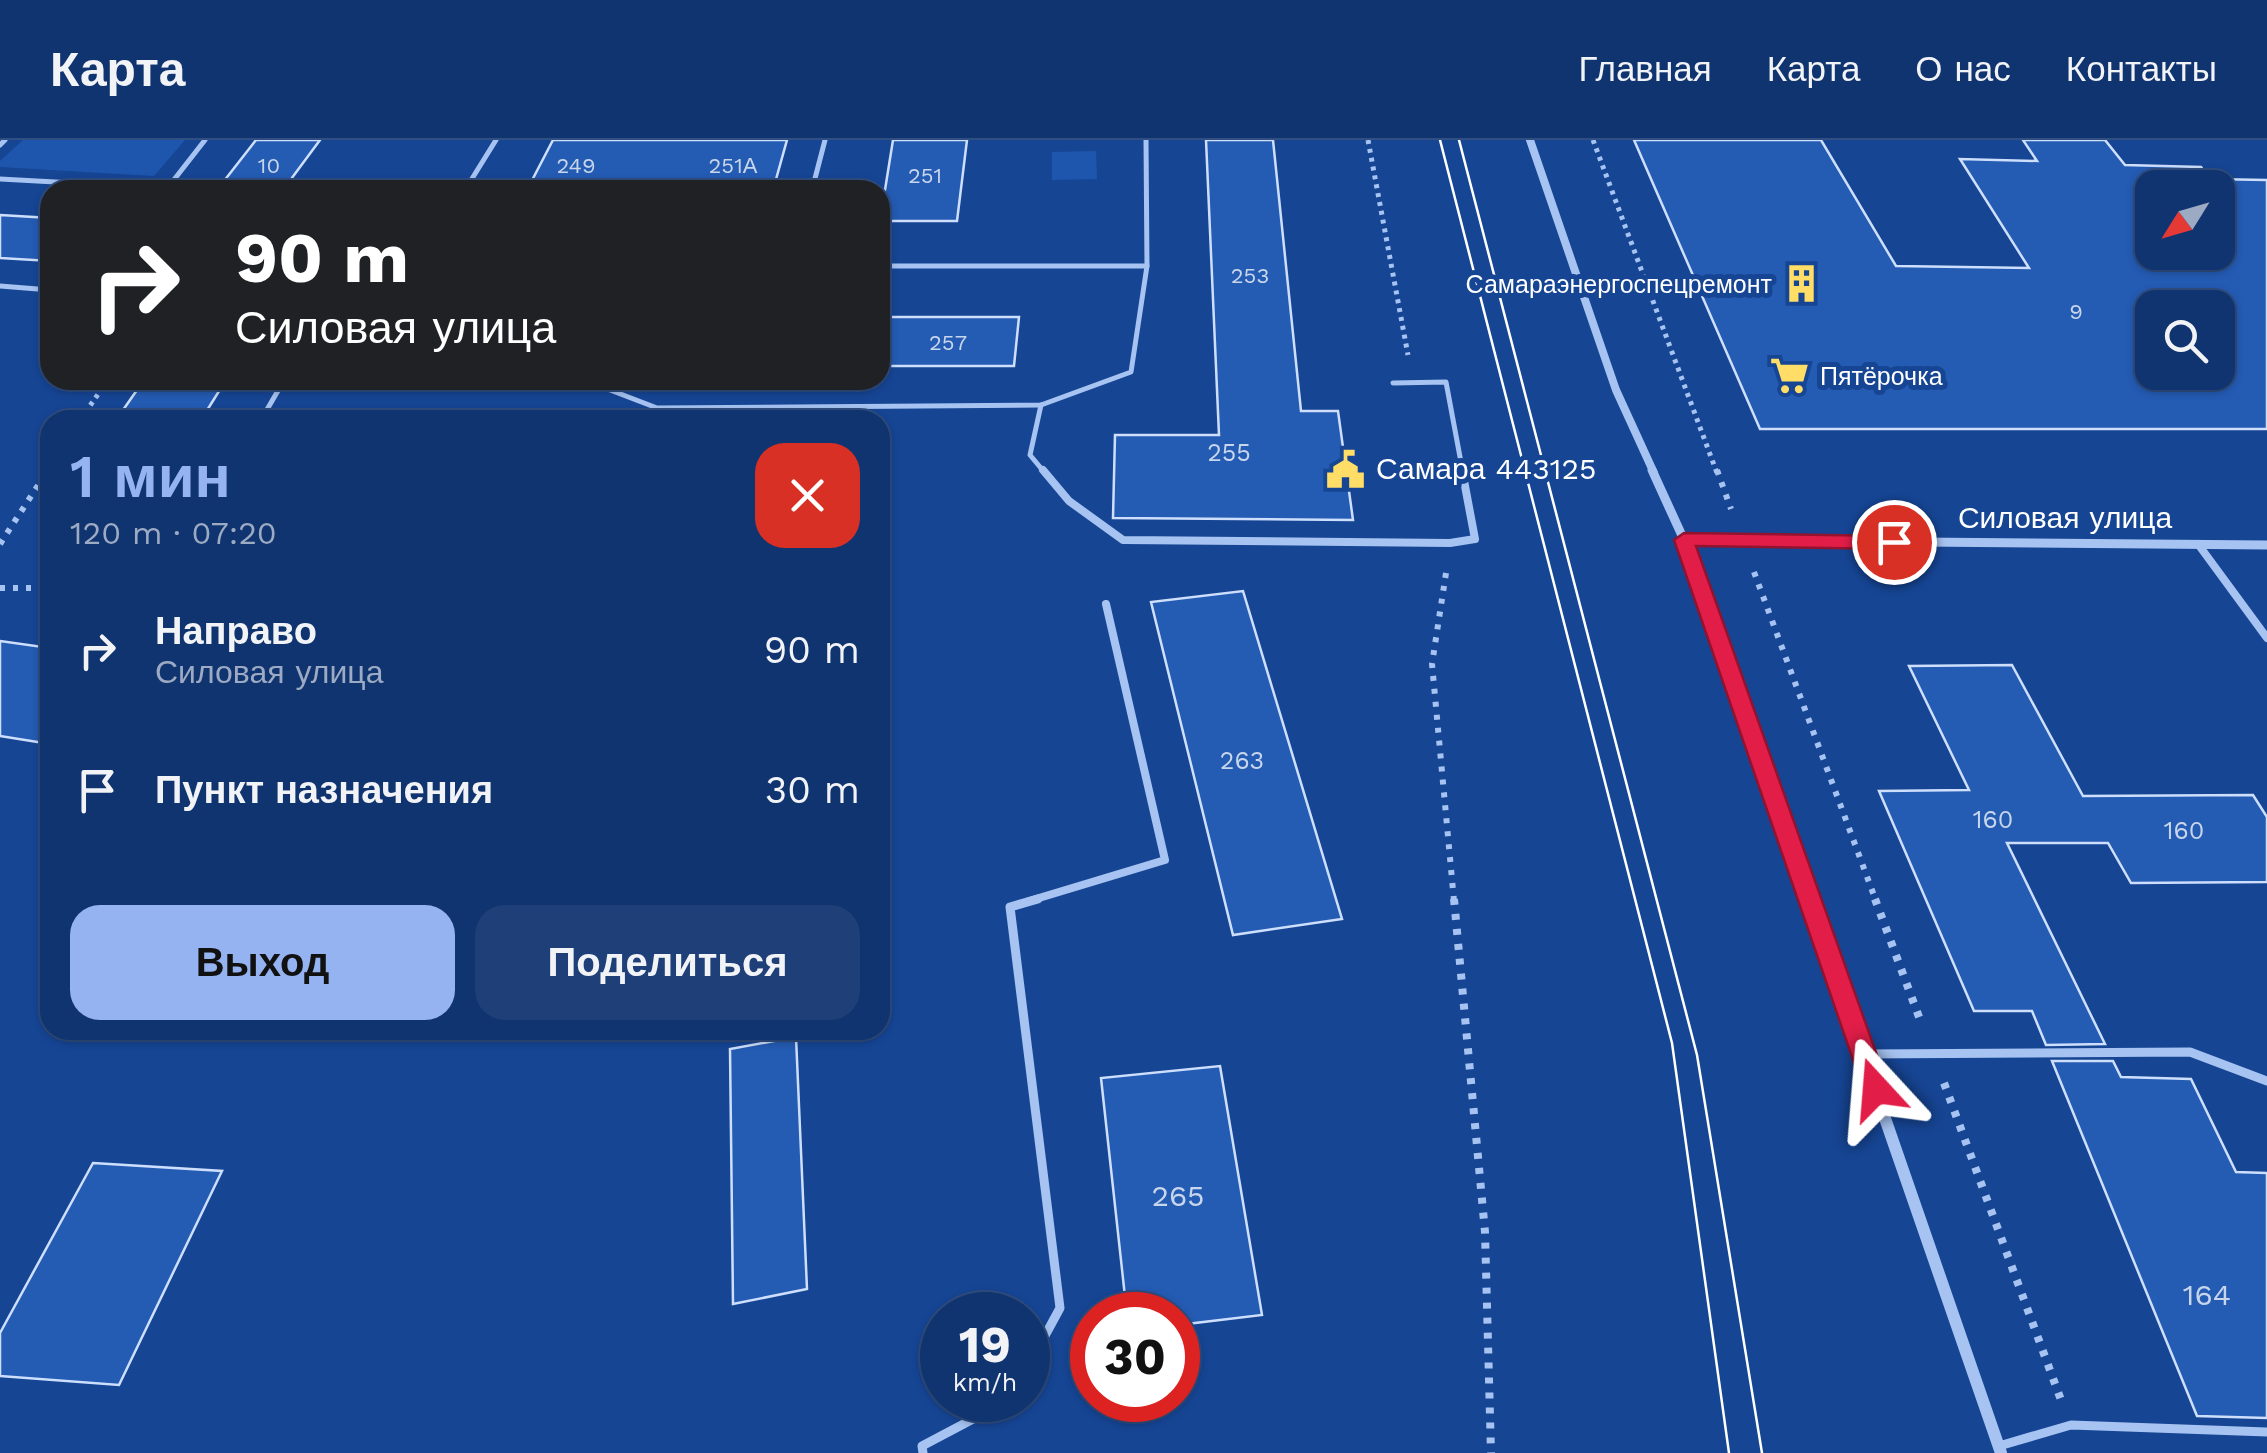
<!DOCTYPE html>
<html lang="ru">
<head>
<meta charset="utf-8">
<style>
	body { margin:0; font-family:"Work Sans",sans-serif; background:#1e3f77; color:#f1f3f6; height:100vh; display:flex; flex-direction:column; font-size:38px; white-space:nowrap }
	* { box-sizing:border-box; margin:0 }
	p { font-size:32px; color:#9caac3 }
	.icon { flex:none; width:55px; height:55px; fill:none; stroke:currentColor; stroke-width:2; stroke-linecap:round; stroke-linejoin:round }
	.map { position:relative; flex:1; overflow:hidden }
	.side { position:absolute; left:40px; top:270px; width:850px; height:630px; display:flex; flex-direction:column; background:#10346f; border-radius:30px; box-shadow:0 2px 8px #0004,0 0 0 2px #304f82 }
	.side>* { flex:none }
	.banner { position:absolute; left:40px; top:40px; width:850px; height:210px; border-radius:30px; box-shadow:0 2px 8px #0004,0 0 0 2px #304f82; background:#202124; color:#fff; overflow:hidden }
	.needle { width:65px; rotate:233deg }
	.buttons { position:absolute; left:2135px; top:30px; display:grid; gap:20px }
	.buttons a { display:grid; place-items:center; width:100px; height:100px; border-radius:20px; background:#10346f; box-shadow:0 2px 8px #0004,0 0 0 2px #304f82; font-size:50px }
	.speed { position:absolute; left:920px; top:1152px; display:flex; gap:20px; font-size:50px; font-weight:700; text-align:center }
	.speed>* { display:grid; place-content:center; width:130px; height:130px; border-radius:50%; background:#10346f; box-shadow:0 2px 8px #0004,0 0 0 2px #304f82; line-height:1 }
	.speed small { font-size:25px; font-weight:400 }
	.speed .limit { border:15px solid #d22; background:#fff; color:#111 }
	.pin { position:absolute; display:grid; place-items:center; width:85px; height:85px; color:#fff; margin:-42px; border:5px solid #fff; border-radius:50%; box-shadow:0 2px 10px #0007 }
	.me { position:absolute; width:110px; margin:-55px; rotate:341deg; stroke-linejoin:round; filter:drop-shadow(0 0 8px #0008) }
	.turn { display:flex; align-items:center; gap:35px; height:210px; padding:0 30px; font-size:45px }
	.turn .icon { width:130px; height:130px; stroke-width:2.5 }
	.turn b { display:block; font-size:70px; line-height:85px }
	.round { display:grid; place-items:center; flex:none; width:105px; height:105px; border-radius:30px; background:#1e3f77 }
	.summary { display:flex; align-items:center; justify-content:space-between; height:170px; padding:0 30px }
	h1 { font-size:60px; font-weight:600; line-height:75px; color:#95b2f1 }
	.primary-button { display:flex; gap:20px; margin-top:auto; padding:20px 30px }
	.primary-button a { flex:1; height:115px; border-radius:30px; background:#95b2f1; color:#111; font-size:40px; font-weight:600; line-height:115px; text-align:center }
	.primary-button a+a { background:#1e3f77; color:#f1f3f6 }
	ul { padding:0; list-style:none }
	li { display:flex; align-items:center; gap:30px; height:140px; padding:0 30px }
	li div { flex:1 }
	li b { display:block; font-size:38px }
	li em { font-style:normal }
	header { display:flex; align-items:center; gap:60px; box-sizing:border-box; height:140px; padding:0 50px; background:#10346f; border-bottom:2px solid #304f82 }
	header strong { font-size:48px }
	nav { display:flex; gap:55px; margin-inline-start:auto; font-size:35px }
	.map>svg:first-child { display:block }
	.green { fill:#1e56ae }
	.building { fill:#245bb3; stroke:#cddffc; stroke-width:2.5; fill-rule:evenodd }
	.lines { fill:none; stroke-linecap:round; stroke-linejoin:round }
	.path-far2 { stroke:#a6c3f1; stroke-width:5; stroke-dasharray:4 5; stroke-linecap:butt }
	.path-far1 { stroke:#a6c3f1; stroke-width:6; stroke-dasharray:5 8; stroke-linecap:butt }
	.path { stroke:#a6c3f1; stroke-width:8; stroke-dasharray:6 9; stroke-linecap:butt }
	.lane-far2 { stroke:#a6c3f1; stroke-width:5 }
	.lane-far1 { stroke:#a6c3f1; stroke-width:8 }
	.lane { stroke:#a6c3f1; stroke-width:9 }
	.street-far2 { stroke:#a6c3f1; stroke-width:8 }
	.street-far1 { stroke:#a6c3f1; stroke-width:9 }
	.street { stroke:#a6c3f1; stroke-width:12 }
	.tram { stroke:#fff; stroke-width:2.5 }
	.route { fill:#e11d48; stroke:#92132f; stroke-width:2.5 }
	.labels { text-anchor:middle; stroke-width:10; stroke-linejoin:round; paint-order:stroke }
	.far-number-label { font-size:22px; fill:#c8d6ec }
	.far-poi-label { font-size:25px; fill:#fff; stroke:#164594; text-anchor:end }
	.number-label { font-size:25px; fill:#c8d6ec }
	.poi-label { font-size:30px; fill:#fff; stroke:#164594; text-anchor:start }
	.street-label { font-size:30px; fill:#fff; stroke:#164594 }
	.near-number-label { font-size:30px; fill:#c8d6ec }
</style>
</head>
<body>
<header>
<strong>Карта</strong>
<nav><a>Главная</a><a>Карта</a><a>О нас</a><a>Контакты</a></nav>
</header>
<div class="map">
<svg width="2267" height="1313" viewBox="0 0 2267 1313">
	<rect width="100%" height="100%" fill="#164594"/>
	<g class="green">
		<path d="M23,0H185L154,36L0,27V21Z"/>
		<path d="M1096,11L1097,39L1052,40V12Z"/>
	</g>
	<g class="building">
		<path d="M256,0H320L283,50H217Z"/>
		<path d="M553,0H787L773,50H527Z"/>
		<path d="M893,0H967L957,81H880Z"/>
		<path d="M1206,0H1273L1301,271H1338L1353,380L1113,378L1115,295H1219Z"/>
		<path d="M1634,0H1821L1896,126L2029,128L1960,19L2037,21L2023,0H2105L2125,25L2201,27L2210,39L2267,40V289H1760ZM2152,48H2218V112H2152ZM2152,168H2218V232H2152Z"/>
		<path d="M0,75L50,78V121L0,118Z"/>
		<path d="M880,177H1019L1014,226H880Z"/>
		<path d="M144,240H226L201,280H116Z"/>
		<path d="M1243,451L1342,779L1233,795L1151,462Z"/>
		<path d="M0,501L50,508V604L0,596Z"/>
		<path d="M2012,525L2083,656L2253,655L2267,677V742L2131,743L2108,703H2007L2105,904L2046,905L2032,871H1974L1879,651L1969,650L1909,526Z"/>
		<path d="M796,897L807,1149L733,1164L730,909Z"/>
		<path d="M2052,921H2113L2121,937L2191,939L2236,1032L2267,1033V1278L2197,1276Z"/>
		<path d="M1220,926L1262,1175L1178,1185V1175H1127L1101,938Z"/>
		<path d="M93,1023L222,1031L119,1245L0,1236V1193Z"/>
	</g>
	<g class="lines">
		<g class="path-far2">
			<path d="M1368,0L1408,215"/>
			<path d="M1593,0L1717,333"/>
			<path d="M80,280L108,240"/>
			<path d="M46,333L50,327"/>
		</g>
		<g class="path-far1">
			<path d="M1717,330L1731,369"/>
			<path d="M0,404L48,330"/>
			<path d="M1754,432L1876,761"/>
			<path d="M1446,433L1432,524L1454,761"/>
			<path d="M0,448H50"/>
		</g>
		<g class="path">
			<path d="M1454,759L1485,1092L1491,1313"/>
			<path d="M1875,759L1922,885"/>
			<path d="M1944,943L2061,1260"/>
		</g>
		<g class="lane-far2">
			<path d="M0,5L5,0"/>
			<path d="M0,39L166,48"/>
			<path d="M166,50L205,0"/>
			<path d="M465,50L496,0"/>
			<path d="M812,50L825,0"/>
			<path d="M880,126H1147L1146,0"/>
			<path d="M0,146L50,150"/>
			<path d="M1393,243L1446,242L1463,333"/>
			<path d="M1041,265L1030,315L1045,333"/>
			<path d="M261,280L283,242L592,243L657,268L1041,265L1131,232L1147,126"/>
		</g>
		<g class="lane-far1">
			<path d="M1043,330L1069,361L1123,400L1450,403L1475,399L1462,330"/>
			<path d="M2198,404L2267,498"/>
			<path d="M1029,761L1165,720L1106,464"/>
		</g>
		<g class="lane">
			<path d="M1864,914L2190,912L2267,941"/>
			<path d="M1028,1227L1060,1168L1010,767L1038,759"/>
			<path d="M1999,1306L2071,1285L2267,1292"/>
			<path d="M923,1313L922,1306L1009,1260"/>
		</g>
		<path class="street-far2" d="M1530,0L1616,250L1654,333"/>
		<g class="street-far1">
			<path d="M1652,330L1684,400L1809,761"/>
			<path d="M1684,400L2267,405"/>
		</g>
		<path class="street" d="M1809,759L2001,1313"/>
		<g class="tram">
			<path d="M1440,0L1672,903L1729,1313"/>
			<path d="M1459,0L1697,915L1762,1313"/>
		</g>
	</g>
	<path class="route" d="M1684,393L1894,396L1904,402L1894,409L1696,406L1889,949L1886,958L1876,962L1867,958L1863,949L1674,400Z"/>
	<defs>
		<symbol id="building-bare" viewBox="-9 -9 18 18"><path d="M-4-6H4V6H1V3H-1V6H-4ZM-2.5-4.3h1.7v1.8h-1.7ZM.8-4.3h1.7v1.8H.8ZM-2.5-1h1.7V.8h-1.7ZM.8-1h1.7V.8H.8Z" fill="#fd6" stroke="#164594" stroke-width="2.5" paint-order="stroke"/></symbol>
		<symbol id="supermarket-bare" viewBox="-9 -9 18 18"><path d="M-6-5.5h2.5l.6 2H6L4.5 2H-2.5L-4.4-4H-6ZM-1.5 3.2a1.3 1.3 0 1 0 .1 0ZM3 3.2a1.3 1.3 0 1 0 .1 0Z" fill="#fd6" stroke="#164594" stroke-width="2.5" paint-order="stroke"/></symbol>
		<symbol id="civic-bare" viewBox="-9 -9 18 18"><path d="M-.6-6.5H3V-4.5H.6V-3L4-1V1h2V6H-6V1h2V-1L-.6-3ZM-1.2 2.5V6h2.4V2.5Z" fill="#fd6" stroke="#164594" stroke-width="2.5" paint-order="stroke"/></symbol>
	</defs>
	<g fill-rule="evenodd">
		<use href="#building-bare" x="1774" y="116" width="55" height="55"/>
		<use href="#supermarket-bare" x="1762" y="208" width="55" height="55"/>
		<use href="#civic-bare" x="1318" y="302" width="55" height="55"/>
	</g>
	<g class="labels">
		<g class="far-number-label">
			<text x="269" y="33">10</text>
			<text x="576" y="33">249</text>
			<text x="733" y="33">251А</text>
			<text x="925" y="43">251</text>
			<text x="1250" y="143">253</text>
			<text x="2076" y="179">9</text>
			<text x="948" y="210">257</text>
		</g>
		<g class="far-poi-label">
			<text x="1772" y="153">Самараэнергоспецремонт</text>
			<text x="1820" y="245" text-anchor="start">Пятёрочка</text>
		</g>
		<g class="number-label">
			<text x="1229" y="321">255</text>
			<text x="1242" y="629">263</text>
			<text x="1993" y="688">160</text>
			<text x="2184" y="699">160</text>
		</g>
		<g class="poi-label">
			<text x="1376" y="339">Самара 443125</text>
		</g>
		<g class="street-label">
			<text x="2065" y="388">Силовая улица</text>
		</g>
		<g class="near-number-label">
			<text x="1178" y="1066">265</text>
			<text x="2207" y="1165">164</text>
		</g>
	</g>
</svg>
<div class="buttons">
<a><svg class="needle" viewBox="-14 -14 28 28"><path d="M0-13l5 13h-10z" fill="#e53935"/><path d="M0 13l5-13h-10z" fill="#9caac3"/></svg></a>
<a><svg class="icon" aria-label="search" viewBox="0 0 24 24"><circle cx="10" cy="10" r="6"/><path d="M15 15l6 6"/></svg></a>
</div>
<div class="speed"><div>19<small>km/h</small></div><div class="limit">30</div></div>
<div class="pin" style="left:1894px;top:402px;background:#d93025"><svg class="icon" aria-label="arrive" viewBox="0 0 24 24"><path d="M6 21V4h12l-3 4 3 4H6"/></svg></div>
<svg class="me" style="left:1876px;top:949px" viewBox="-20 -20 40 40"><path d="M0-17L14 15 0 8-14 15z" fill="#e11d48" stroke="#fff" stroke-width="4"/></svg>
<div class="banner">
<div class="turn"><svg class="icon" aria-label="right" viewBox="0 0 24 24"><path d="M7 20v-9h11M14 6l5 5-5 5"/></svg><div><b>90 m</b>Силовая улица</div></div>
</div>
<section class="side">
<div class="summary"><div><h1>1 мин</h1><p>120 m · 07:20</p></div><a class="round" style="background:#d93025;color:#fff"><svg class="icon" aria-label="close" viewBox="0 0 24 24"><path d="M6 6l12 12M18 6L6 18"/></svg></a></div>
<ul>
<li><svg class="icon" aria-label="right" viewBox="0 0 24 24"><path d="M7 20v-9h11M14 6l5 5-5 5"/></svg><div><b>Направо</b><p>Силовая улица</p></div><em>90 m</em></li>
<li><svg class="icon" aria-label="arrive" viewBox="0 0 24 24"><path d="M6 21V4h12l-3 4 3 4H6"/></svg><div><b>Пункт назначения</b></div><em>30 m</em></li>
</ul>
<div class="primary-button"><a>Выход</a><a>Поделиться</a></div>
</section>
</div>
</body>
</html>
